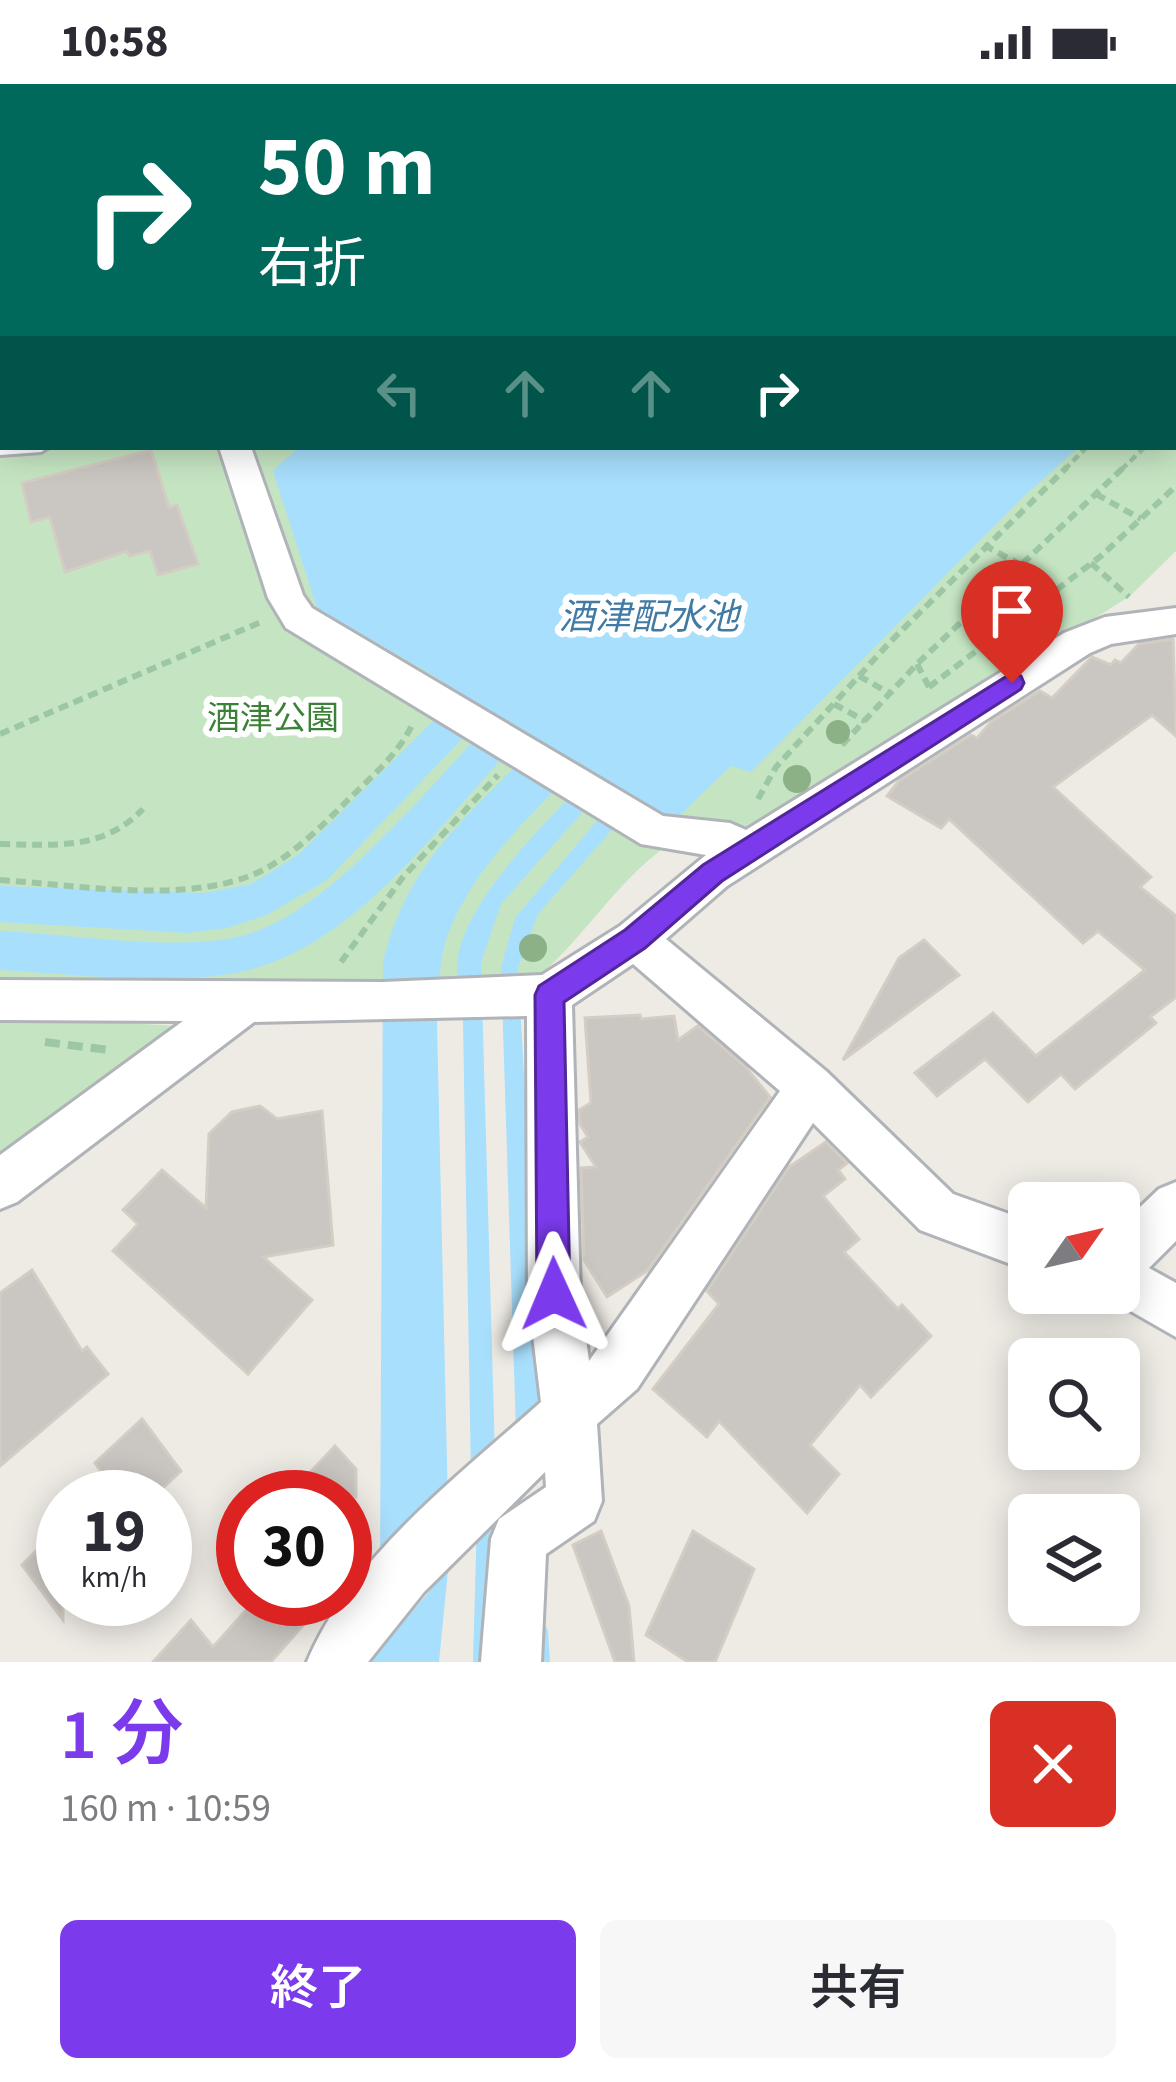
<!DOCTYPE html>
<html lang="ja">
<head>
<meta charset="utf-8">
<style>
	body { margin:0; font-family:"Source Sans 3","Noto Sans JP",sans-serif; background:#f7f7f7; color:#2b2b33; height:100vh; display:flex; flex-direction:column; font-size:45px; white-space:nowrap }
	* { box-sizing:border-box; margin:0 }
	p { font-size:39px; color:#7c7c81 }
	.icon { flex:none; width:66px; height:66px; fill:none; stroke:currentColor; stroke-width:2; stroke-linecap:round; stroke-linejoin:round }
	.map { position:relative; height:1578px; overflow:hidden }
	.sheet { display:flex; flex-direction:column; background:#fff; flex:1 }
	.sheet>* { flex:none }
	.hud { position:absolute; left:0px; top:0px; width:1176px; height:366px; box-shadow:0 6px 30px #0003; background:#00695c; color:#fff; overflow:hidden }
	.needle { width:78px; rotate:56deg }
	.fabs { position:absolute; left:1008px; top:1098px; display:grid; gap:24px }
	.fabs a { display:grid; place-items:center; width:132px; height:132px; border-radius:18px; background:#fff; box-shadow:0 6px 30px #0003; font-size:60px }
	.speed { position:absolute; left:36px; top:1386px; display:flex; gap:24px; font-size:60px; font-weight:700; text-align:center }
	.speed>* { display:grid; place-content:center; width:156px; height:156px; border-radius:50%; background:#fff; box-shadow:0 6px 30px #0003; line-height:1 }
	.speed small { font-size:30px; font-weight:400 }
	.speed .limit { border:18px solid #d22; background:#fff; color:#111 }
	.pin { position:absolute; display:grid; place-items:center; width:102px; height:102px; color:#fff; margin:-123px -51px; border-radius:50% 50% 50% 0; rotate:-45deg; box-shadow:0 0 12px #0007 }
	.pin .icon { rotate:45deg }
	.me { position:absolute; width:132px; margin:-66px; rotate:359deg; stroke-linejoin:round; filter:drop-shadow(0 0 9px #0008) }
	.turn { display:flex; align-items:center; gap:42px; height:252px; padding:0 60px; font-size:54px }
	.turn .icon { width:156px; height:156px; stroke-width:2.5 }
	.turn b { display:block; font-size:84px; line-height:102px }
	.lanes { display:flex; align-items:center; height:114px; padding:0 60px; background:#0003; justify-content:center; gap:60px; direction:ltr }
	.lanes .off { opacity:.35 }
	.round { display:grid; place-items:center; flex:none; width:126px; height:126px; border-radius:18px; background:#f7f7f7 }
	.head { display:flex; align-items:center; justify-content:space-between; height:204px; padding:0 60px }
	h1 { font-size:72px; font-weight:600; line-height:90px; color:#7c3aed }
	.action { display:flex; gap:24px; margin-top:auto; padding:24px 60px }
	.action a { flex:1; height:138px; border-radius:18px; background:#7c3aed; color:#fff; font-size:48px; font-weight:600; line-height:138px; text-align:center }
	.action a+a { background:#f7f7f7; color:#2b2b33 }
	.status { display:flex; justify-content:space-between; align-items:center; height:84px; padding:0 60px; background:#fff; direction:ltr }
	.status svg { height:33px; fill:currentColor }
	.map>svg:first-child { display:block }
	.green { fill:#c5e5c2 }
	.water { fill:#a8dffc }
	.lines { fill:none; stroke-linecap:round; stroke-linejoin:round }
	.stream { stroke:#a8dffc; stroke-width:14 }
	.building { fill:#cac6c1; stroke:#d3cdc3; stroke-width:3 }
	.lane-casing { stroke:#b0b3b7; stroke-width:6 }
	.street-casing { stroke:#b0b3b7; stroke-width:6 }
	.secondary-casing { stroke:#b1b5b9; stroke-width:6 }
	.path-far2 { stroke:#9cc6a4; stroke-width:4.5; stroke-dasharray:8 4.5; stroke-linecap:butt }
	.path-far1 { stroke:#9cc6a4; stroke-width:6; stroke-dasharray:10 6; stroke-linecap:butt }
	.path { stroke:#9cc6a4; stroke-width:8; stroke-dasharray:15 8; stroke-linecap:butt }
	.lane { fill:#fff; fill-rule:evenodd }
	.street { fill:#fff; fill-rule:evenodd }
	.secondary { fill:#fff; fill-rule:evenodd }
	.tree { fill:#8cb186 }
	.route { fill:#7c3aed; stroke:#51269a; stroke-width:3 }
	.labels { text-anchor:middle; stroke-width:12; stroke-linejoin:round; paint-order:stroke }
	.park-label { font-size:33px; fill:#3b8138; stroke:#fff }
	.water-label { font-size:36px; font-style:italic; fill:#417ba5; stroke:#fff }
</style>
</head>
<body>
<div class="status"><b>10:58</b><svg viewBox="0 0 49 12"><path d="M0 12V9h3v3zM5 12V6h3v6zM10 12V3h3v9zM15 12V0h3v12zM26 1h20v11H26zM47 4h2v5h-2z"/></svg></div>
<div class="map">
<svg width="1176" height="1578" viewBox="0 0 1176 1578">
	<rect width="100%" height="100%" fill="#eeebe5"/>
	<g class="green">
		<path d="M1176,109V467L1130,512L735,761L669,760C614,799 582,858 530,900L0,901V371L76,363H1173Z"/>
		<path d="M0,932L180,942L0,1081Z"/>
	</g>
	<g class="water">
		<path d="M41,0H1062L35,3Z"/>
		<path d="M299,363H1079L1022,414L751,688L731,682L669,742L633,722L538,830L518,884L543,1326L516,1348L501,883L515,834L617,713L603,705L501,820L481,878L495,1372L471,1391L463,939C461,921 457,901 457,883C459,820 547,739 587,694L575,686C526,735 469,789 446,856C438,883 439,912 437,940L448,1422L380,1486L383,879C406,779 467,734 535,662L507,669C433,749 351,865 240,888C172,902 70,890 0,886V847C69,850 176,868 241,852C327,832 430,701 492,637L484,632L327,796L267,831L227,844L188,849L0,838V802L204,809L251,800L298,771L440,630L447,603L441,596L317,524L273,387Z"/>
		<path d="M448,1486L439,1578H370V1576Z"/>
	</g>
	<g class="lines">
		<g class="stream">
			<path d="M541,1548L543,1578"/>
			<path d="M480,1578L484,1434"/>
		</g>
	</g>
	<g class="building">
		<path d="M151,366L169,423L177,421L198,480L158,491L150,467L129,472L127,467L65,488L50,433L31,438L22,399Z"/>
		<path d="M1173,555L1176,652L1152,631L1053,703L1151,793L1140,803L1176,832V913L1150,933L1156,939L1075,1005L1061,990L1028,1018L985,975L937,1012L915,989L993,929L1036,972L1145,886L1098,847L1083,859L949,735L941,744L887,712L899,697L971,651L977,654L992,637L1040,607L1052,614L1092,573L1111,581L1115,576L1121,579L1139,560Z"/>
		<path d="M924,856L959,891L843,976L899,874Z"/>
		<path d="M640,931L641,935L674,932L678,956L698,942L745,982L770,1013L647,1187L607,1213L584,1176L581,1084L596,1083L580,1058L588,1053L580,1040L579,1026L591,1019L585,934Z"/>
		<path d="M260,1022L277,1035L322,1027L333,1161L263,1173L312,1216L248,1290L113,1167L138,1140L123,1126L162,1086L206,1124L209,1050L232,1028Z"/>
		<path d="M826,1058L847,1079L838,1086L845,1095L823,1112L859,1155L844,1168L898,1225L902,1221L931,1252L871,1313L860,1301L810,1361L839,1390L807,1429L719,1337L707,1353L653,1305L719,1220L707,1207L789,1083Z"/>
		<path d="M32,1186L82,1267L87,1263L108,1290L0,1382V1209Z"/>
		<path d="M142,1335L181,1387L153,1413H119L95,1379Z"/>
		<path d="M335,1362L356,1385V1413H287Z"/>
		<path d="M63,1440V1536L22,1481Z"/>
		<path d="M601,1447L629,1522L634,1578H615L573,1461Z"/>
		<path d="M693,1447L754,1485L715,1578H688L646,1551Z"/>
		<path d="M256,1515H326L271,1578H153L191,1536L213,1563Z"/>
	</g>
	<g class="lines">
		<defs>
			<path id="lane" d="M3,360V363H49L41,368L0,371V361Z"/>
			<g id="street">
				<path d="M219,363H251L303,511L312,524L663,732L730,739L746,746L1064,549L1105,533L1176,524V550L1111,560L1090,569L727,802L666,855L826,987L953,1110L1029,1137V1187L920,1146L813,1039L637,1305L597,1340L602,1417L594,1437L546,1470L541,1578H481L491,1455L499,1435L546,1403L545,1388L424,1508L368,1578H307C350,1474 457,1393 541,1318L528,1210L527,932L254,938L17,1118L0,1125V1071L183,937L0,936V896L383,898L542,891L620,842L706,771L641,760L286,544L268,514ZM633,880L780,1007L589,1277L580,1210L572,921Z"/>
				<path d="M1176,1098V1157L1149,1184L1176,1199V1253L1099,1209H1119V1143L1159,1105Z"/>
			</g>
			<g id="secondary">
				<path d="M1176,43V65L1173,66V44Z"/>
				<rect x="0" y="292" width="3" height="28"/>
			</g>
		</defs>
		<use href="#lane" class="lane-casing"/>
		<use href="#street" class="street-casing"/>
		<use href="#secondary" class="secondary-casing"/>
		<g class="path-far2">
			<path d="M1064,386L1087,363"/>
			<path d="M1121,386L1145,363"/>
		</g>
		<g class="path-far1">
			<path d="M1096,410L1141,435"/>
			<path d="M984,461L1021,481"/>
			<path d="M1091,479L1129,513"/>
			<path d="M917,580L929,603"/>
			<path d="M859,592L891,610"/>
			<path d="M929,603L1101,472L1176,402"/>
			<path d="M834,620L865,637"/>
			<path d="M0,650L261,538"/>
			<path d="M842,661L917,580L1124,383"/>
			<path d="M758,715L776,683L890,558L1067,383"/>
			<path d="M0,760C54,761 103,767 143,725"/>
			<path d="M0,796C76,801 188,821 259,788C292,772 320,744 346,718C369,695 398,671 412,641"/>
			<path d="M341,878L403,793L498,691"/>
		</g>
		<path class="path" d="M45,958L109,966"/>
		<use href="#lane" class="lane"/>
		<use href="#street" class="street"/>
		<use href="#secondary" class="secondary"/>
	</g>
	<g class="tree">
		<circle cx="838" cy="648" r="12"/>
		<circle cx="797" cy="695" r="14"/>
		<circle cx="533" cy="864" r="14"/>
	</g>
	<path class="route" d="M1012,589L1021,592L1024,599L1021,605L722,797L645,864L564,918L570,1210L566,1222L554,1227L542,1222L537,1210L535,911L539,902L625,846L703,781Z"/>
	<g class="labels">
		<g class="park-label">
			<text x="273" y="645">酒津公園</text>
		</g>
		<g class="water-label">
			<text x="649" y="545">酒津配水池</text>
		</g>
	</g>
</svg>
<div class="fabs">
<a><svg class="needle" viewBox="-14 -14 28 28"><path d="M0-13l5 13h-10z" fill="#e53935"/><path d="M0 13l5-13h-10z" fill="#7c7c81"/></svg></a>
<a><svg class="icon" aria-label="search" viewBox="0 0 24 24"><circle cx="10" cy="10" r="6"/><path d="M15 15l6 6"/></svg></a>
<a><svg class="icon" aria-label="layers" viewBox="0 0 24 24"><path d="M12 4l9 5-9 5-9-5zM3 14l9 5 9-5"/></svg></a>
</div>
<div class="speed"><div>19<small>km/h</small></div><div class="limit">30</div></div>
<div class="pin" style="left:1012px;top:599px;background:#d93025"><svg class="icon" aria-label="arrive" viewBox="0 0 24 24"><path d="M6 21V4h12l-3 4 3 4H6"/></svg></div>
<svg class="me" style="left:554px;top:1210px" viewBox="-20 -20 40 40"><path d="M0-17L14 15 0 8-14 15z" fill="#7c3aed" stroke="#fff" stroke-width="4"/></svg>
<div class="hud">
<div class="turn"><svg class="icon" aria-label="right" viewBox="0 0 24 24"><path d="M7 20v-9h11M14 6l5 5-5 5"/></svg><div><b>50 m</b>右折</div></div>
<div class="lanes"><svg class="icon off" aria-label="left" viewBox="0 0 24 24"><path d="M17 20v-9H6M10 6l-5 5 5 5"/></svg><svg class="icon off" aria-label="ahead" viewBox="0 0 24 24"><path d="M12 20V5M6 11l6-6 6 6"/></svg><svg class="icon off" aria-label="ahead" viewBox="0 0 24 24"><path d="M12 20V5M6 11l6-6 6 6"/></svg><svg class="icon" aria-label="right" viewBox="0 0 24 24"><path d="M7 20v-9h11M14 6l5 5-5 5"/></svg></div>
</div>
</div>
<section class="sheet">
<div class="head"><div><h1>1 分</h1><p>160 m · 10:59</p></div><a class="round" style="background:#d93025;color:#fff"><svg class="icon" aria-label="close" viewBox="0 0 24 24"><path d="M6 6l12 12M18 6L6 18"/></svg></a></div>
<div class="action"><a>終了</a><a>共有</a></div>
</section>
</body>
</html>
